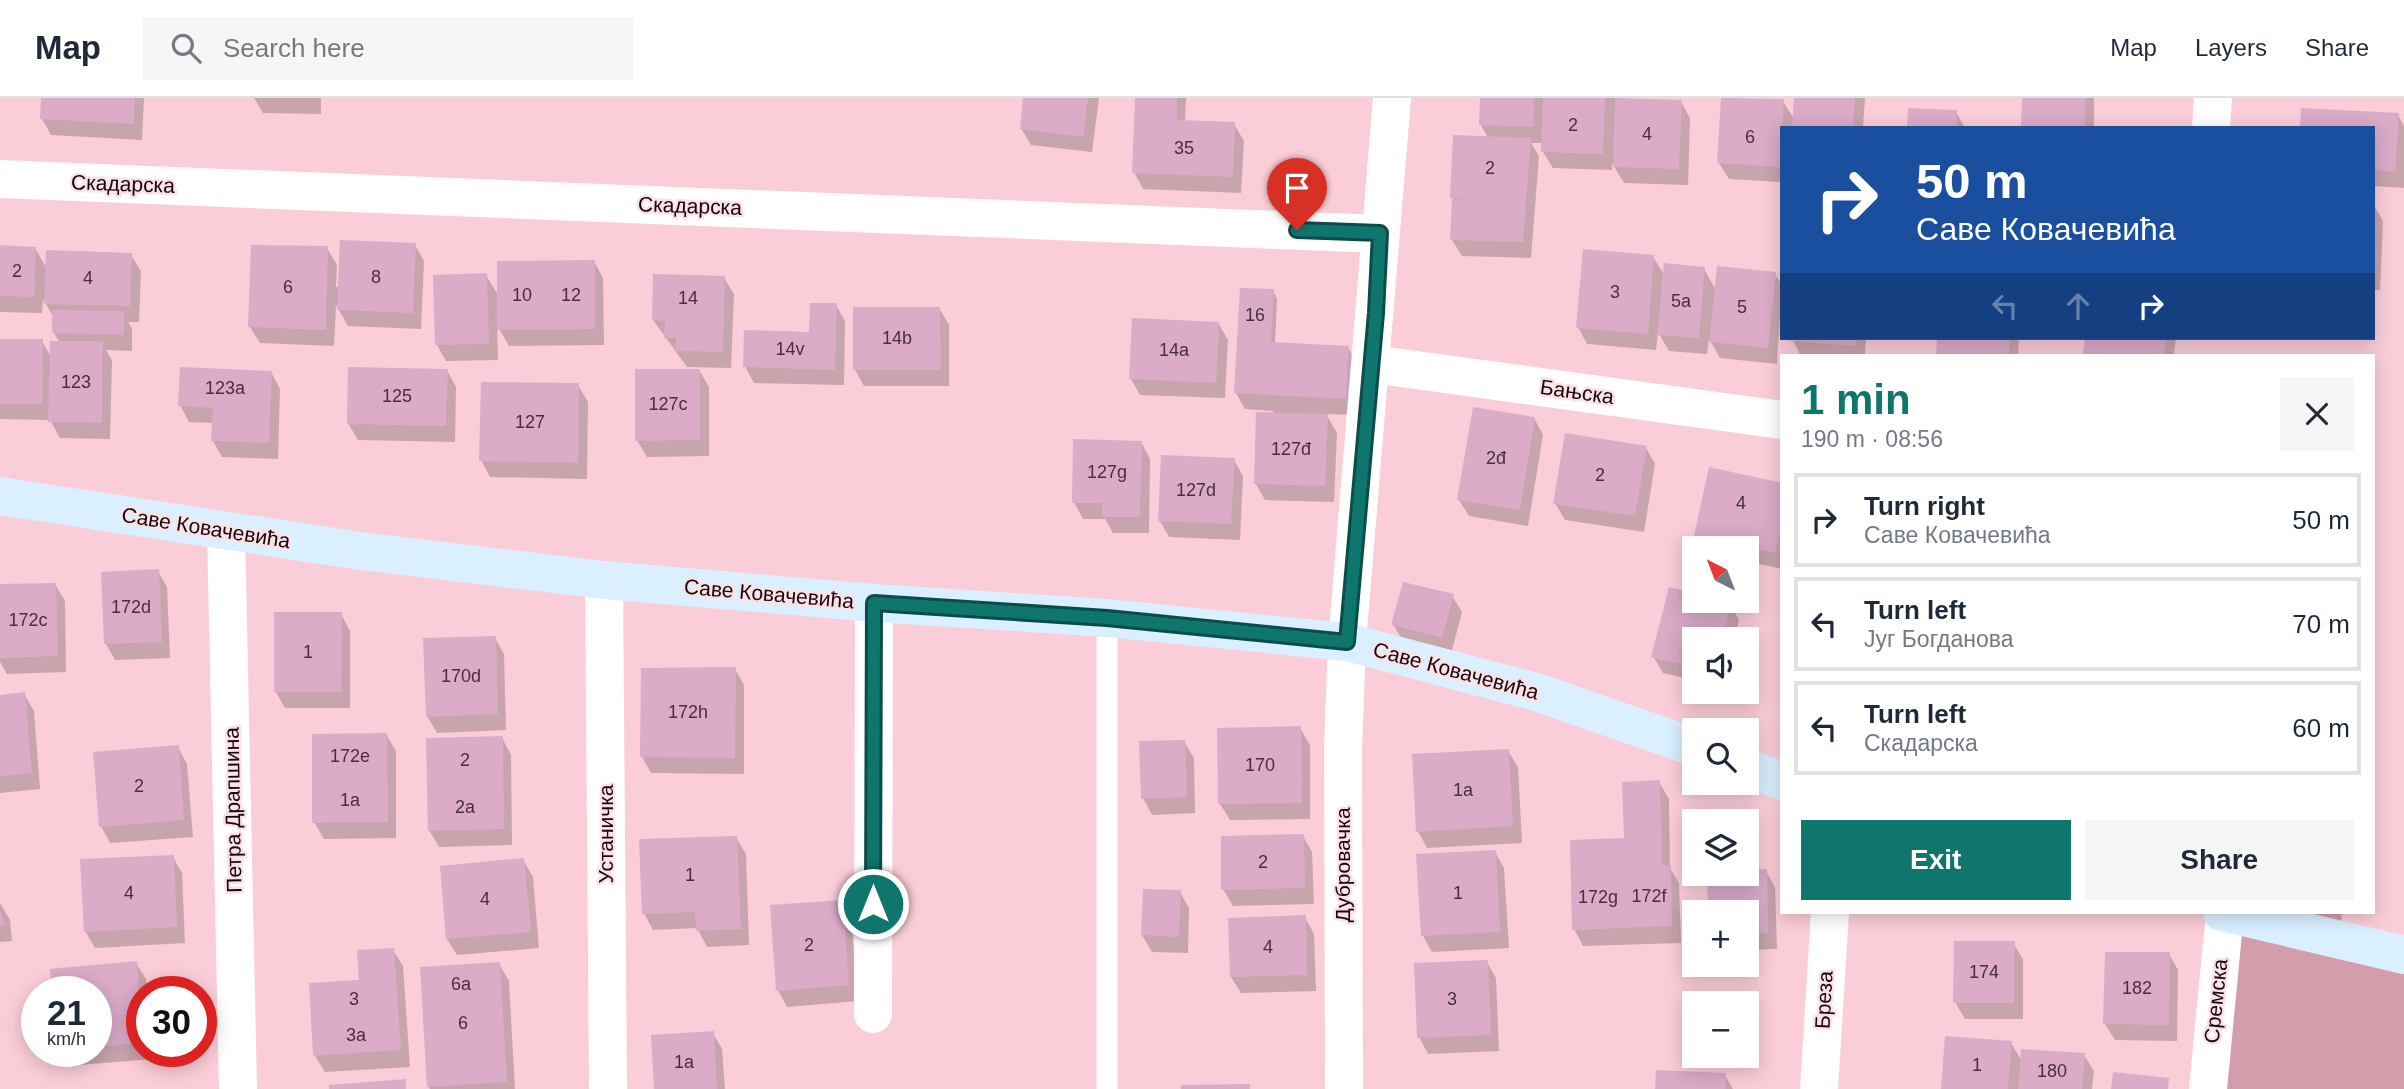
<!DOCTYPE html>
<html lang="en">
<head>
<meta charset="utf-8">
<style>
	body { margin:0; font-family:Arial,sans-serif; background:#f6f6f7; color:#1f2937; height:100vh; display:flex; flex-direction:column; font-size:26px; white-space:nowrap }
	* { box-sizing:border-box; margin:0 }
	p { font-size:23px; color:#747a83 }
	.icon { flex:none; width:38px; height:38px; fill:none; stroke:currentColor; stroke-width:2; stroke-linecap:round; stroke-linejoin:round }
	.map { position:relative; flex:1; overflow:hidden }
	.drawer { position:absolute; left:1780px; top:256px; width:595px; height:560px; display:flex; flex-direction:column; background:#fff; border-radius:0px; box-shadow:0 4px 18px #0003 }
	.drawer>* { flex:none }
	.guide { position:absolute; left:1780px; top:28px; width:595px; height:214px; border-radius:0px; box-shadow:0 4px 18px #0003; background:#1a4fa0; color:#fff; overflow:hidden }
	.needle { width:46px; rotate:318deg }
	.controls { position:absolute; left:1682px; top:438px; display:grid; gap:14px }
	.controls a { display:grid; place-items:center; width:77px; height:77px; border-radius:0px; background:#fff; box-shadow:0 4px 18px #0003; font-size:35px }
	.speed { position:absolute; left:21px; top:878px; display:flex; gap:14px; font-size:35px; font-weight:700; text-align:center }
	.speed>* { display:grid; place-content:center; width:91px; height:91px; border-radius:50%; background:#fff; box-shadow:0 4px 18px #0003; line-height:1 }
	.speed small { font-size:18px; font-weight:400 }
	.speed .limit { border:10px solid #d22; background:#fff; color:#111 }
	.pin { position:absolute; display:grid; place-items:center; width:60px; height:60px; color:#fff; margin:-72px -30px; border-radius:50% 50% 50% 0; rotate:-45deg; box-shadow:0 0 7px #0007 }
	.pin .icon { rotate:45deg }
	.me { position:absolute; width:77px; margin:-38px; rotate:0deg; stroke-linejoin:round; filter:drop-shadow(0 0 5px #0008) }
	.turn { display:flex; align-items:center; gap:24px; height:147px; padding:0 21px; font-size:32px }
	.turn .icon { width:91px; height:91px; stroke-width:2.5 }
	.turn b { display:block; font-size:49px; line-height:60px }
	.lanes { display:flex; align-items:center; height:66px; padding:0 21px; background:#0003; justify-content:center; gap:35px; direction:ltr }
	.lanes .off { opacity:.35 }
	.round { display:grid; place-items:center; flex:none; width:74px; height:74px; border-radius:0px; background:#f6f6f7 }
	.headline { display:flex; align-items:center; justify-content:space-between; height:119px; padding:0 21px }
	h1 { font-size:42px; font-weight:800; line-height:52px; color:#0f766e }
	.button { display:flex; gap:14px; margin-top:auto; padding:14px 21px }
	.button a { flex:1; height:80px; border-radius:0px; background:#0f766e; color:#fff; font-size:28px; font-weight:800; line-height:80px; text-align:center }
	.button a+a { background:#f6f6f7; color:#1f2937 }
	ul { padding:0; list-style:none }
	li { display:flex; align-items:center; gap:21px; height:94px; margin:0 14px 10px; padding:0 7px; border:4px solid #e0e1e3; border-radius:0px }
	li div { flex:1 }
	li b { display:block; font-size:26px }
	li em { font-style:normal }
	header { display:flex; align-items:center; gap:42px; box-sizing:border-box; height:98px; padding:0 35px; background:#fff; border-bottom:2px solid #e0e1e3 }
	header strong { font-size:33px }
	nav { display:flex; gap:38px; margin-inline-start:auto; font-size:24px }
	.search { width:490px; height:63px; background:#f6f6f7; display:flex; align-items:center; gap:18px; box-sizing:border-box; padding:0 24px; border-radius:0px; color:#747a83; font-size:26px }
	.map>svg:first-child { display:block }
	.green { fill:#d39dab }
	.shadow { fill:#0003 }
	.building { fill:#dbabc8 }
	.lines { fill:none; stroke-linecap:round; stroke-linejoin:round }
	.lane { stroke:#fff; stroke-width:21 }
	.street { stroke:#fff; stroke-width:38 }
	.secondary { stroke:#daefff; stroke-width:38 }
	.route-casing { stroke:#0a4d48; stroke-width:18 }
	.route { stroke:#0f766e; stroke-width:12 }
	.labels { text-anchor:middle; stroke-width:5; stroke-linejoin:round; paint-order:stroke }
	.number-label { font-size:18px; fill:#492f3a }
	.street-label { font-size:21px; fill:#18060b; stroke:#f9e1e6 }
</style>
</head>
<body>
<header>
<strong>Map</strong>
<div class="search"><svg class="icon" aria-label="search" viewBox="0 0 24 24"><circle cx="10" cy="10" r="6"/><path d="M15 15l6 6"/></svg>Search here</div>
<nav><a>Map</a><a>Layers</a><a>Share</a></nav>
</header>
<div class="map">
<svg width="2404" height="991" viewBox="0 0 2404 991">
	<rect width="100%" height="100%" fill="#fbcdd8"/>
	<path class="green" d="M2222,814H2342L2340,839L2404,852V991H2208Z"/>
	<g class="shadow">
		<path d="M43,0H144L142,42L51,37L42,21Z"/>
		<path d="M254,0H321V16L263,15Z"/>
		<path d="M1025,0H1099L1092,54L1031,47L1021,30Z"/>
		<path d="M1137,0H1186L1185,24L1234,26L1244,43L1241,95L1143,91L1134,74Z"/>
		<path d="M1482,0H1614L1681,4L1690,20L1688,87L1624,85L1612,65V72L1553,70L1543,54V45H1531L1539,58L1531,160L1462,158L1452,142L1455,39L1488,40L1481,27Z"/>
		<path d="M1723,0L1783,3L1794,21L1795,0H1865L1863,29L1868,30H1782V84L1729,81L1719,65Z"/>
		<path d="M2024,0H2094V30H2023Z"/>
		<path d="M1956,14L1965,30H1909Z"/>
		<path d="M2398,17L2404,28V90L2373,88V30Z"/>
		<path d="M2373,106L2383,123L2380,192H2373Z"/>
		<path d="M415,147L424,163L421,231L348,228L336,207L334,248L260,245L250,229L327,150L337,167L336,189H340Z"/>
		<path d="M0,149L35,150L47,171L131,157L141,173L139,224H128L132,231V253L106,252L112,262L110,341L60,340L50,322L0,321V242L42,243L51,259L60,245L54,235V220L43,201L42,215L0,214Z"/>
		<path d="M1653,159L1665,178L1704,171L1716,192L1775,176L1782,187L1777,266L1720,260L1709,241L1707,256L1669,253L1658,234L1656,252L1587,246L1578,229Z"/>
		<path d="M594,163L603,180L604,247L509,248L497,227L498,262L446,263L437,247L486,177L499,199Z"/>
		<path d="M724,180L734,196L731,270L687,269L653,222Z"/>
		<path d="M1273,193L1277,201L1275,246L1348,249L1357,266L1355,317L1326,316L1337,335L1334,404L1265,402L1256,386L1273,313L1245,311L1236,295Z"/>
		<path d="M836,207L845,223L844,287L754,285L745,268L811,236Z"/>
		<path d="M939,210L949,227V288H864L855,272Z"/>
		<path d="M1218,225L1228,242L1225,300L1140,297L1131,281Z"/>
		<path d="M1792,240H1866L1865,257H1800Z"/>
		<path d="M1939,240H2019L2018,257H1938Z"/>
		<path d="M2086,240H2176L2174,257H2085Z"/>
		<path d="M447,272L456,289L455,344L358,342L348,325Z"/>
		<path d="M699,272L709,289V358L647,359L637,342Z"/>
		<path d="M271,274L280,291L278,361L222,359L213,343L214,325L189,324L180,307Z"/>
		<path d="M578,287L588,304L587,381L490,379L481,362Z"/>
		<path d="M1534,320L1543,337L1528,428L1469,418L1459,402Z"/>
		<path d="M1141,344L1150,361L1149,435H1113L1105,421H1083L1074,404Z"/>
		<path d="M1646,350L1655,366L1644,434L1565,422L1555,405Z"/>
		<path d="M1234,362L1243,378L1240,442L1169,439L1160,423Z"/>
		<path d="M1782,387V471L1746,463V450H1703L1696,438Z"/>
		<path d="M158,473L167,489L170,560L115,562L106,546Z"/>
		<path d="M55,486L65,503L66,574L7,576L0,564V488Z"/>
		<path d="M1694,497V502L1730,505L1739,522L1735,541H1694V582L1663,575L1653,558Z"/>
		<path d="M1452,498L1462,514L1451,556L1403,543L1393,526Z"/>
		<path d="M341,516L350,533V610H285L276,594Z"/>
		<path d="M495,540L504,556L506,632L437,635L427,618Z"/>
		<path d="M735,571L744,587V676L651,675L642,659Z"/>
		<path d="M24,596L34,613L40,691L0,695V598Z"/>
		<path d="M1300,630L1310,647V721L1230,722L1220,706Z"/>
		<path d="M386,636L396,653V740L324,741L314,724Z"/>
		<path d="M502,640L511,657L512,747L439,749L429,732Z"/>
		<path d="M1184,644L1194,660L1195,715L1152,717L1143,700Z"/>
		<path d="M178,649L187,666L193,739L110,745L101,728Z"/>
		<path d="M1508,653L1518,669L1522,745L1427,750L1418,733Z"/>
		<path d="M1659,684L1669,701L1670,770L1679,785L1681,845L1583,848L1574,831Z"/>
		<path d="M1303,738L1312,754L1314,806L1233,808L1223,791Z"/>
		<path d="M736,740L746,756L749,847L707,849L697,830L653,832L644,815Z"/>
		<path d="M1495,754L1504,770L1509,850L1432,854L1423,838Z"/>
		<path d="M173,759L182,775L185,845L95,850L85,833Z"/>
		<path d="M523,762L533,779L539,850L457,857L447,841Z"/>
		<path d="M1766,773L1775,789L1777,851L1746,852V775Z"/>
		<path d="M1180,794L1189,810L1188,855L1152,854L1142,837Z"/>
		<path d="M842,804L851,820L858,903L787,909L778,892Z"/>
		<path d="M0,805L10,822L12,843L0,844Z"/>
		<path d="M1305,819L1314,836L1316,893L1241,895L1231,879Z"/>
		<path d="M2013,845L2023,861V921H1965L1955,904Z"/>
		<path d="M393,852L403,868L410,969L325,974L315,958Z"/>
		<path d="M2169,856L2178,872L2177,943L2115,942L2105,926Z"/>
		<path d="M1487,864L1496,880L1499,953L1428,956L1419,939Z"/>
		<path d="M136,865L146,881L147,894H142V954H152L153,961L68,968L60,954H96V894H54L52,872Z"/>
		<path d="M499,866L509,883L515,991H430L428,988Z"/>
		<path d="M713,935L722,951L725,991H656Z"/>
		<path d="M2011,945L2022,963L2084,957L2094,973L2092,991H1943Z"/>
		<path d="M1725,977L1733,991H1657Z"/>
	</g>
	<g class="building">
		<path d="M41,0H135L134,26L40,21Z"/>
		<path d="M1023,0H1088L1083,39L1020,31Z"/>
		<path d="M1135,0H1177V22L1235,24L1233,79L1132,75Z"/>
		<path d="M1480,0H1534L1533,29L1479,27Z"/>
		<path d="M1543,0H1605L1603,56L1541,54Z"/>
		<path d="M1615,0L1682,2L1679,71L1613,69Z"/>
		<path d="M1721,0L1784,1L1780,69L1717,65Z"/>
		<path d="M1794,0H1855L1853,27L1872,30H1792Z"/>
		<path d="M2022,0H2085V30H2021Z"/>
		<path d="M1908,10L1957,12V30H1907Z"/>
		<path d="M2301,10L2399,15L2395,74L2373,72V30H2300Z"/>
		<path d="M1453,37L1531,40L1523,144L1450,142L1452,101H1479L1450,100Z"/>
		<path d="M340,142L416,145L413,215L337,212Z"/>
		<path d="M0,147L36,149L34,199L0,198Z"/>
		<path d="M251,147L328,148L326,232L248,229Z"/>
		<path d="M1583,151L1654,157L1648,236L1576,230Z"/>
		<path d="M46,152L132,155L130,208L44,206Z"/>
		<path d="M595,162V231L497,232V163Z"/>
		<path d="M1664,165L1705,169L1699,240L1657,237Z"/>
		<path d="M1717,168L1776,174L1768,250L1709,244Z"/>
		<path d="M487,175L489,246L435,247L433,177Z"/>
		<path d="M653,176L725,178L723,254L675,253L676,240H664L665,223L652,222Z"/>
		<path d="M1240,190L1274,191L1271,244L1349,248L1346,301L1234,295Z"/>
		<path d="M810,205H837L835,272L743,269L744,232L809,234Z"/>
		<path d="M853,209H940L941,272H853Z"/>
		<path d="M52,212L124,213V237L52,235Z"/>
		<path d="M1132,220L1219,224L1216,285L1129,281Z"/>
		<path d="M1790,240H1856L1855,248L1790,243Z"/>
		<path d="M1937,240H2010L2009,257H1936Z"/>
		<path d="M2085,240H2166L2164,257H2083Z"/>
		<path d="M0,241H43L42,306H0Z"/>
		<path d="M50,243H103L102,325L48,324Z"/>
		<path d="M180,269L272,273L269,345L211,343L213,310L178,308Z"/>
		<path d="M348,269L448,271L446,328L347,326Z"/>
		<path d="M635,271H700V342L635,343Z"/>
		<path d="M481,284L579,285L578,365L479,363Z"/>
		<path d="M1473,309L1535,319L1520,412L1457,402Z"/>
		<path d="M1256,314L1328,316L1325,388L1254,386Z"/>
		<path d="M1565,335L1647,348L1635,418L1553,406Z"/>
		<path d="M1073,341L1142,343L1140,419H1102V405H1072Z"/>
		<path d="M1161,357L1235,360L1231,426L1158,423Z"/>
		<path d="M1709,369L1782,385V424L1775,455L1694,438Z"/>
		<path d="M159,471L162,544L104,546L101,474Z"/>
		<path d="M1403,484L1454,496L1442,540L1391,527Z"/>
		<path d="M56,485L58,558L0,560V486Z"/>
		<path d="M1669,489L1694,495V502L1731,504L1722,541H1694V569L1651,559Z"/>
		<path d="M274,514H342L341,594H274Z"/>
		<path d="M496,538L498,616L426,619L423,540Z"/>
		<path d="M736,569L735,660L640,659L641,570Z"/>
		<path d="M25,594L32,675L0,678V597Z"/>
		<path d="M1301,628L1302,705L1218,706L1217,630Z"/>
		<path d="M387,635L388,724L312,725V636Z"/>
		<path d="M503,638L504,731L428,733L426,640Z"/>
		<path d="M1185,642L1187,699L1141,701L1139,643Z"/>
		<path d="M179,647L184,722L99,729L93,654Z"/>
		<path d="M1509,651L1513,728L1416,734L1412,656Z"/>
		<path d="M1660,682L1662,767H1671L1672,828L1572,832L1570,742L1624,740L1622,684Z"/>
		<path d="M1304,736L1305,790L1221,792V738Z"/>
		<path d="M737,738L741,831L696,833L695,814L642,816L639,741Z"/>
		<path d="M1496,752L1500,834L1421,838L1416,756Z"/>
		<path d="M174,757L177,829L84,834L80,761Z"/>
		<path d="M524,760L531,834L446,841L440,768Z"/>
		<path d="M1767,771L1768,835L1746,836V814H1708L1707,775H1746V772Z"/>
		<path d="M1143,791L1181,792L1179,839L1141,837Z"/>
		<path d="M843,802L849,887L776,893L770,807Z"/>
		<path d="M0,809L4,827H0Z"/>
		<path d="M1306,817L1307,877L1230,879L1228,820Z"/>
		<path d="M1954,843H2015L2014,905H1953Z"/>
		<path d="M394,850L401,952L313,958L309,885L359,882L357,852Z"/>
		<path d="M2105,854H2170L2169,927L2103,926Z"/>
		<path d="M1488,862L1491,937L1417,940L1414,865Z"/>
		<path d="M137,863L142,945L96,949V894H52L50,871Z"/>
		<path d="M500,864L507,984L427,989L420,869Z"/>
		<path d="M714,933L717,991H654L651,937Z"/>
		<path d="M1945,938L2012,943L2008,991H1941Z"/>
		<path d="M2021,951L2085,955L2082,991H2018Z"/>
		<path d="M1656,972L1726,975L1725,991H1655Z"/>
		<path d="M2113,974L2169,980L2168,991H2111Z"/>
		<path d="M406,981V991H329V987Z"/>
		<path d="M1250,986V991H1181V987Z"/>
	</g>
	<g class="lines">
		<path class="lane" d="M1107,520V991"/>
		<g class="street">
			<path d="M2211,30L2213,0"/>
			<path d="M0,81L1380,136"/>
			<path d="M1372,266L1782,322"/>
			<path d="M226,433L238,991"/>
			<path d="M604,482L608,991"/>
			<path d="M873,916L874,505"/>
			<path d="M1344,991L1343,651L1347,544L1392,0"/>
			<path d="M1819,991L1830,814"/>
			<path d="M2208,991L2225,814"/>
		</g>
		<g class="secondary">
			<path d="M0,398L360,453L604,482L874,505L1107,520L1347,544L1536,594L1694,649"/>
			<path d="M1746,670L1782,683"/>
			<path d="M2222,814L2404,857"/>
		</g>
	</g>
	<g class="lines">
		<defs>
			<path id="route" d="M873,806L874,505L1107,520L1347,544L1376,215L1380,135L1297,132"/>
		</defs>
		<use href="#route" class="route-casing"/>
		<use href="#route" class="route"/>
	</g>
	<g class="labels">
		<g class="number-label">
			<text x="1573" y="33">2</text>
			<text x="1647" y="42">4</text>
			<text x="1750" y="45">6</text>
			<text x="1184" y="56">35</text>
			<text x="1490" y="76">2</text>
			<text x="17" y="179">2</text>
			<text x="376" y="185">8</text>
			<text x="88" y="186">4</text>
			<text x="288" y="195">6</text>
			<text x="1615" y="200">3</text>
			<text x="522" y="203">10</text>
			<text x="571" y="203">12</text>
			<text x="688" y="206">14</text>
			<text x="1681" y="209">5a</text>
			<text x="1742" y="215">5</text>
			<text x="1255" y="223">16</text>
			<text x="897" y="246">14b</text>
			<text x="790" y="257">14v</text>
			<text x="1174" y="258">14a</text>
			<text x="76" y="290">123</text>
			<text x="225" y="296">123a</text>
			<text x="397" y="304">125</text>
			<text x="668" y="312">127c</text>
			<text x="530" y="330">127</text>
			<text x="1291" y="357">127đ</text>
			<text x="1496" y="366">2đ</text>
			<text x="1107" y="380">127g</text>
			<text x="1600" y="383">2</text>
			<text x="1196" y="398">127d</text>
			<text x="1741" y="411">4</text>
			<text x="131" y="515">172d</text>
			<text x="28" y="528">172c</text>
			<text x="308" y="560">1</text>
			<text x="461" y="584">170d</text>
			<text x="688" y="620">172h</text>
			<text x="350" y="664">172e</text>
			<text x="465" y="668">2</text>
			<text x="1260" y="673">170</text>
			<text x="139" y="694">2</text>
			<text x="1463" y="698">1a</text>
			<text x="350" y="708">1a</text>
			<text x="465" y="715">2a</text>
			<text x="1263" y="770">2</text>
			<text x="690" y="783">1</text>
			<text x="129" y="801">4</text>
			<text x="1458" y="801">1</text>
			<text x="1649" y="804">172f</text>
			<text x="1598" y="805">172g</text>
			<text x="485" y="807">4</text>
			<text x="809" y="853">2</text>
			<text x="1268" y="855">4</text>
			<text x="1984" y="880">174</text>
			<text x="461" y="892">6a</text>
			<text x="2137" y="896">182</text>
			<text x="354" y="907">3</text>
			<text x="1452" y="907">3</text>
			<text x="463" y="931">6</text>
			<text x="356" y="943">3a</text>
			<text x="684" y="970">1a</text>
			<text x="1977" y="973">1</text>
			<text x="2052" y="979">180</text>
		</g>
		<g class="street-label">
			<text transform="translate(123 86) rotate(2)" y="7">Скадарска</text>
			<text transform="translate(690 108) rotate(2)" y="7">Скадарска</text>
			<text transform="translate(1577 294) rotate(8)" y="7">Бањска</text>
			<text transform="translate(206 430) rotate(9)" y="7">Саве Ковачевића</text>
			<text transform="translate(769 496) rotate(5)" y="7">Саве Ковачевића</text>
			<text transform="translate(1456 573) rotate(15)" y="7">Саве Ковачевића</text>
			<text transform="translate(233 712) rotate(-91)" y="7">Петра Драпшина</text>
			<text transform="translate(606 736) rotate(-90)" y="7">Устаничка</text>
			<text transform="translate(1343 767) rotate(-90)" y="7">Дубровачка</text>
			<text transform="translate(1824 902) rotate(-87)" y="7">Бреза</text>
			<text transform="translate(2216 903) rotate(-84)" y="7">Сремска</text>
		</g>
	</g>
</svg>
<div class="controls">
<a><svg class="needle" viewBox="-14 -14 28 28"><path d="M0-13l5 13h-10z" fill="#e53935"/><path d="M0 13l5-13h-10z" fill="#747a83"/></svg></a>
<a><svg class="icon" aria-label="sound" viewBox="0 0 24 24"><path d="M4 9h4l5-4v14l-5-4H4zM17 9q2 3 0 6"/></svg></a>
<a><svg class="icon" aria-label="search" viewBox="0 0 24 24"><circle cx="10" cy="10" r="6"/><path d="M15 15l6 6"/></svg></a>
<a><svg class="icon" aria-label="layers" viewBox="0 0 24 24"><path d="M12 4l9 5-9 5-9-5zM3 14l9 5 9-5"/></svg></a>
<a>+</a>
<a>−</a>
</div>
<div class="speed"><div>21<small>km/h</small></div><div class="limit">30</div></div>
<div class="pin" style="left:1297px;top:132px;background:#d93025"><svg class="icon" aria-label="arrive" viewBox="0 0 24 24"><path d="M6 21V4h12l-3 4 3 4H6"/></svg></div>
<svg class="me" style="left:873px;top:806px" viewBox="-20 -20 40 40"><circle r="17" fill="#0f766e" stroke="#fff" stroke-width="3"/><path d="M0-11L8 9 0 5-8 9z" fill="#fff"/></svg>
<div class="guide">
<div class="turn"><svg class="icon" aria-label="right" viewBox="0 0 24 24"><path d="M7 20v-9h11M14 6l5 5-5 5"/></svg><div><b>50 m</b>Саве Ковачевића</div></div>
<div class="lanes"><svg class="icon off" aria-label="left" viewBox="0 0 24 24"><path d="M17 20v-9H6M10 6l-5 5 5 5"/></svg><svg class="icon off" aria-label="ahead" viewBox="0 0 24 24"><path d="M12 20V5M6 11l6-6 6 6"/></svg><svg class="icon" aria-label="right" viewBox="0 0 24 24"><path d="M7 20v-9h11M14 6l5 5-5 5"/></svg></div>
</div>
<section class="drawer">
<div class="headline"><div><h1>1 min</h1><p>190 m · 08:56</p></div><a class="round"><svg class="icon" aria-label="close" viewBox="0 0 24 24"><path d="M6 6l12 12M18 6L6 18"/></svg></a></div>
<ul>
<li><svg class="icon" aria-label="right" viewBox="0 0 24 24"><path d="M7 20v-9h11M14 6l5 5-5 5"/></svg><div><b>Turn right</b><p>Саве Ковачевића</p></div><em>50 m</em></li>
<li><svg class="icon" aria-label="left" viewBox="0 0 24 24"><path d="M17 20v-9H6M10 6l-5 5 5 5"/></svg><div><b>Turn left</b><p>Југ Богданова</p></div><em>70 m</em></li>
<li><svg class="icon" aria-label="left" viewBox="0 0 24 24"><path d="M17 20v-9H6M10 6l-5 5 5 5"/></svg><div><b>Turn left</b><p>Скадарска</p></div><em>60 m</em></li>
</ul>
<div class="button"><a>Exit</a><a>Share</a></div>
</section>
</div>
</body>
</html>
